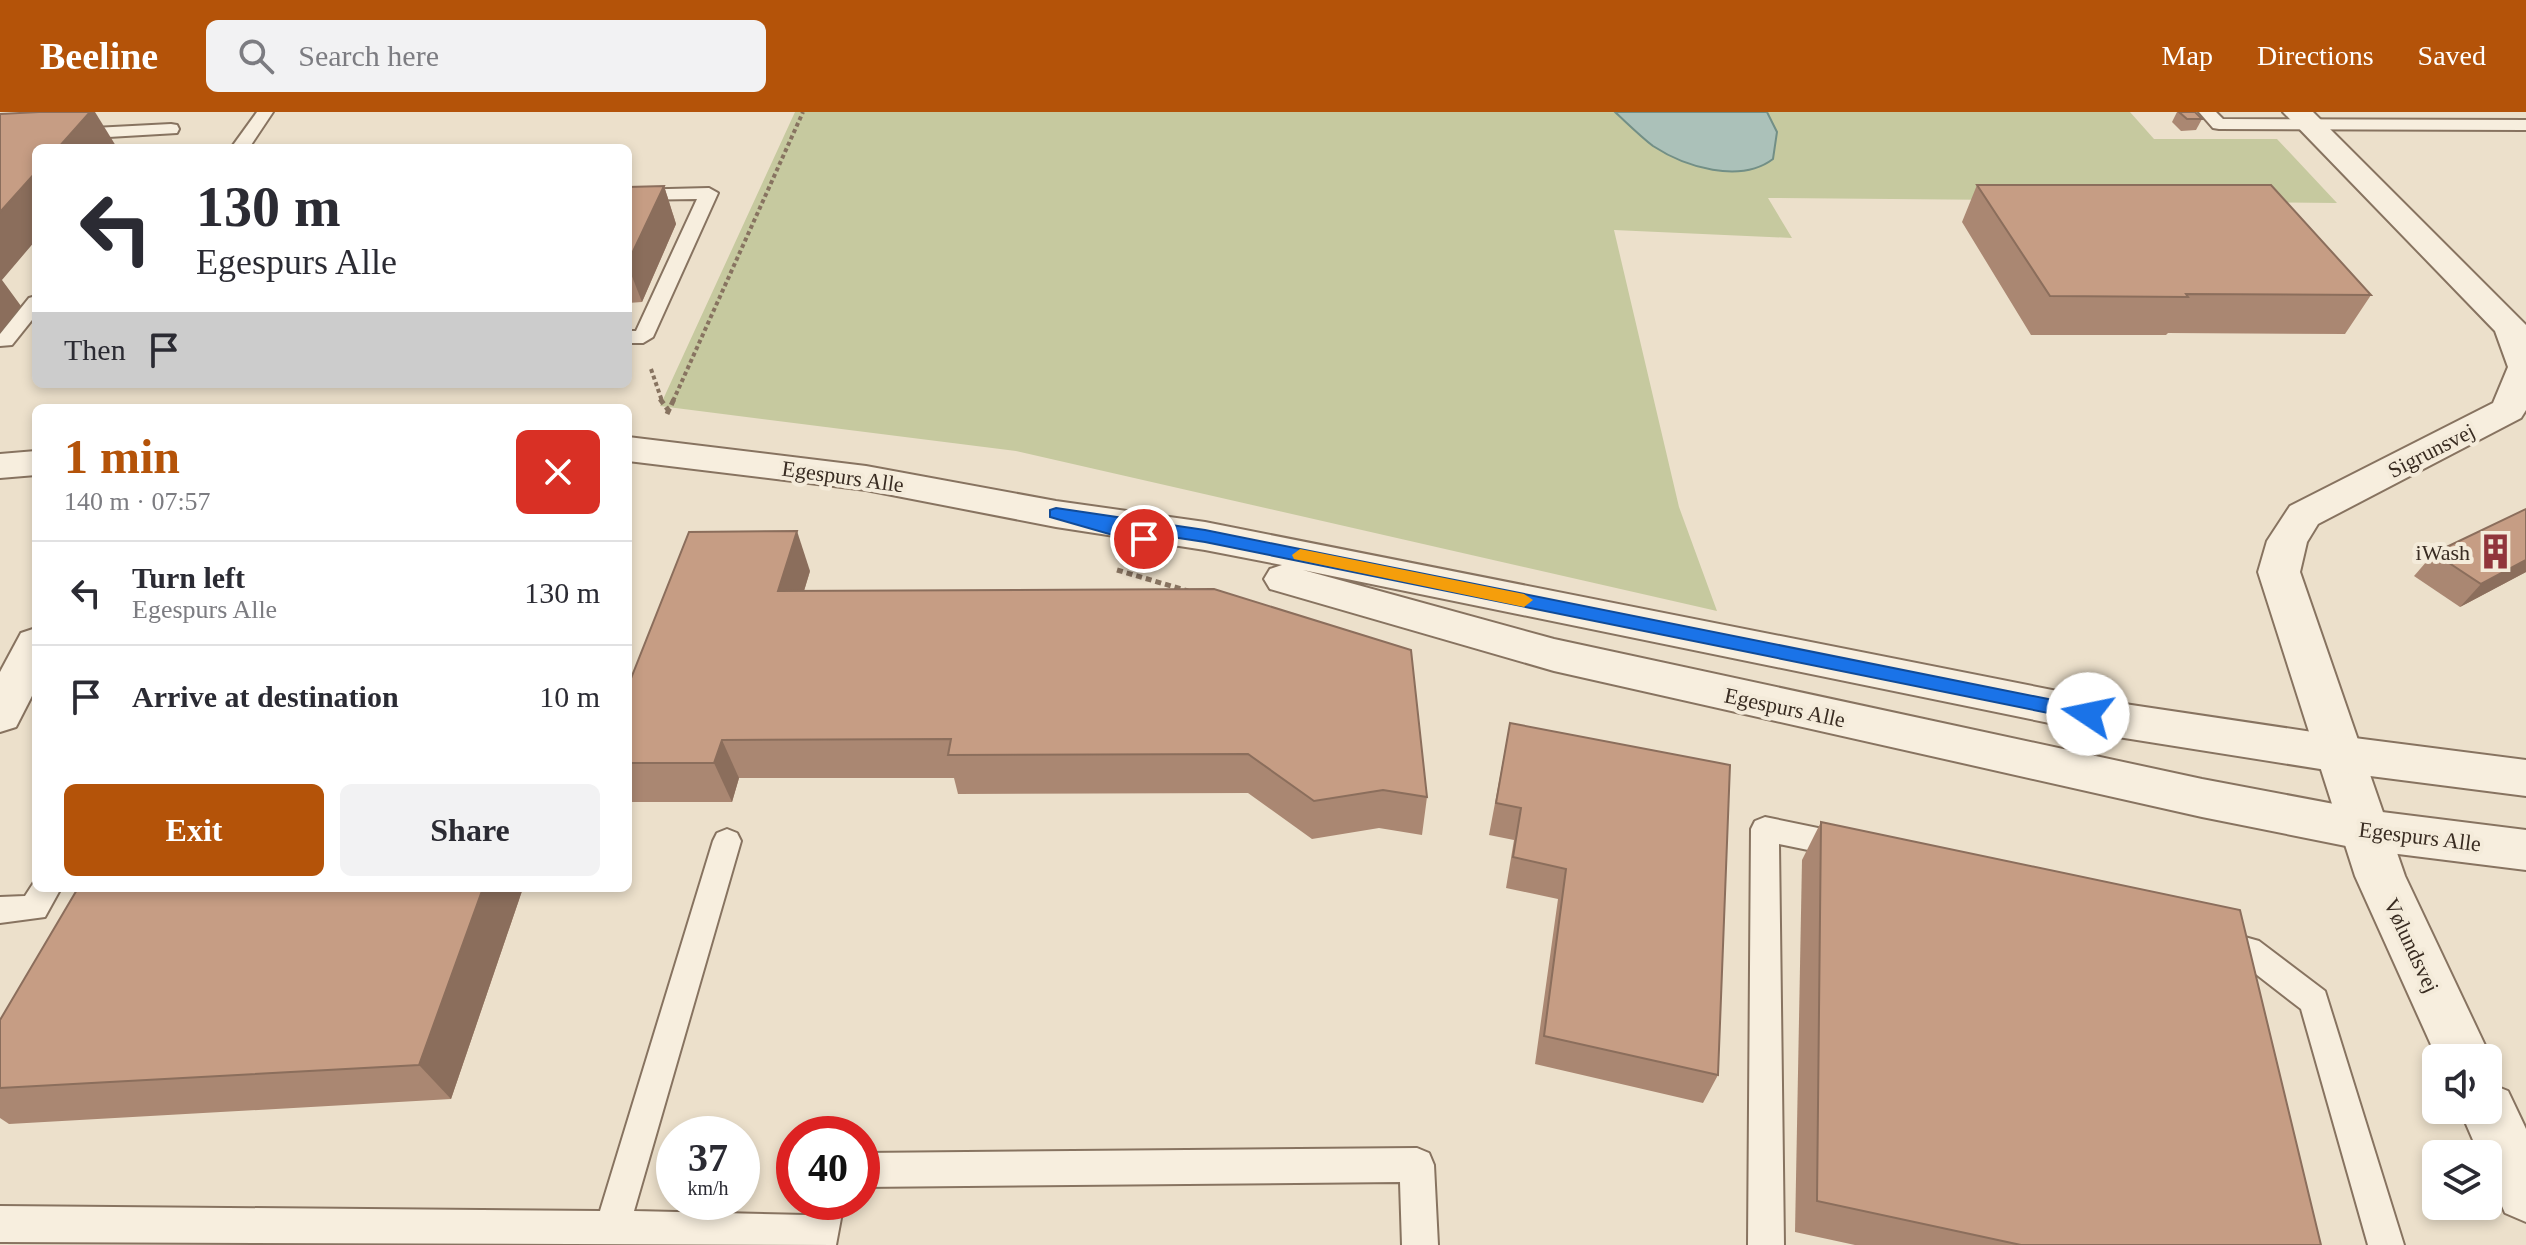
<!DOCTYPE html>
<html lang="en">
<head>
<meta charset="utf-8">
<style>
	body { margin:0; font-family:Georgia,serif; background:#f2f2f3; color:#2b2b33; height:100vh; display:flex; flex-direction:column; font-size:30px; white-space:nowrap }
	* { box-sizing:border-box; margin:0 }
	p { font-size:26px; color:#7c7c81 }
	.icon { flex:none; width:44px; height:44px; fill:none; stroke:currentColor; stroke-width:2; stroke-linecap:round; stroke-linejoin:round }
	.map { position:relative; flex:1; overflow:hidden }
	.sheet { position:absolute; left:32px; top:292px; width:600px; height:488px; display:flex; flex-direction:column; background:#fff; border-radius:12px; box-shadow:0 4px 12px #0003 }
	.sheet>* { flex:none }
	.guide { position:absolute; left:32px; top:32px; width:600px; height:244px; border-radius:12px; box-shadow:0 4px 12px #0003; background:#fff; color:#2b2b33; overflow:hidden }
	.fabs { position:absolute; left:2422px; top:932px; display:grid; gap:16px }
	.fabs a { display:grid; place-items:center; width:80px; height:80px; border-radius:12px; background:#fff; box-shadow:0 4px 12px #0003; font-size:40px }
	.speed { position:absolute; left:656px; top:1004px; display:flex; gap:16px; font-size:40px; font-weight:700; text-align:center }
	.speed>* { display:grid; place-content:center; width:104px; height:104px; border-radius:50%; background:#fff; box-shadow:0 4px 12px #0003; line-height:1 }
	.speed small { font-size:20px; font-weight:400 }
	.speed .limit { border:12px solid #d22; background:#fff; color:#111 }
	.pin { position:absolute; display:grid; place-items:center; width:68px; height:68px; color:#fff; margin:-34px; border:4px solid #fff; border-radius:50%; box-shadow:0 2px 8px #0007 }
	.me { position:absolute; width:88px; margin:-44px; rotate:281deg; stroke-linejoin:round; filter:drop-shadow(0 0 6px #0008) }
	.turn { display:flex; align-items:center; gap:28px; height:168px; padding:0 32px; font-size:36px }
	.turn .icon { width:104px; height:104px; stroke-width:2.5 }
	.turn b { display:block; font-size:56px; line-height:68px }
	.then { display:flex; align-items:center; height:76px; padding:0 32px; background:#0003; gap:16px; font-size:30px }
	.round { display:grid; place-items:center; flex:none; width:84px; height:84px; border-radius:12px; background:#f2f2f3 }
	.summary { display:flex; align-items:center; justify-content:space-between; height:136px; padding:0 32px }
	h1 { font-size:48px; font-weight:600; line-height:60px; color:#b45309 }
	.action { display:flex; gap:16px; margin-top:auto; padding:16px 32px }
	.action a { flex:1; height:92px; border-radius:12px; background:#b45309; color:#fff; font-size:32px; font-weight:600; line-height:92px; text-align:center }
	.action a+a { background:#f2f2f3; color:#2b2b33 }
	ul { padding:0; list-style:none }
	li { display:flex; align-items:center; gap:24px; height:104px; padding:0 32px; border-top:2px solid #e1e1e2 }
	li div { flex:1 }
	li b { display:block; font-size:30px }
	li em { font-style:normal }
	header { display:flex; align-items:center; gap:48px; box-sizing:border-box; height:112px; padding:0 40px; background:#b45309; color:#fff }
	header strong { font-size:38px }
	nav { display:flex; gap:44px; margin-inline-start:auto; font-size:28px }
	.search { width:560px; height:72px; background:#f2f2f3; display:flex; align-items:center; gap:20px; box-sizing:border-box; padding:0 28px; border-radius:12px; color:#7c7c81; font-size:30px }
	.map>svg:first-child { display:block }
	.green { fill:#c6c99f }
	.water { fill:#abc1b9; stroke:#728f86; stroke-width:2 }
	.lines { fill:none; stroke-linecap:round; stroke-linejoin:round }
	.service-casing { stroke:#877360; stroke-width:4 }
	.minor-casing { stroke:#877360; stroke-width:4 }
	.tertiary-casing { stroke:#877360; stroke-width:4 }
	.path-far1 { stroke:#877360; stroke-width:4; stroke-dasharray:4 3; stroke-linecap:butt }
	.path { stroke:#877360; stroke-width:5; stroke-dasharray:6 4; stroke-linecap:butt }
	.service { fill:#f7eede; fill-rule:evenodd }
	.minor { fill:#f7eede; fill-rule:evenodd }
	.tertiary { fill:#f7eede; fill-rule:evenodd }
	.wall { fill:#aa8772 }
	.shaded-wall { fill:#8b6e5c }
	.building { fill:#c69d84; stroke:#8b6e5c; stroke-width:2 }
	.route { fill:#1a73e8; stroke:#114b97; stroke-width:2 }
	.slow { fill:#f59e0b }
	.labels { text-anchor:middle; stroke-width:8; stroke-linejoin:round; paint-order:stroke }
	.street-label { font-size:22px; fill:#392c22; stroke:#f4ebda }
	.poi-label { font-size:22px; fill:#392c22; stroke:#f4ebda; text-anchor:end }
</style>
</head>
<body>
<header>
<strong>Beeline</strong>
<div class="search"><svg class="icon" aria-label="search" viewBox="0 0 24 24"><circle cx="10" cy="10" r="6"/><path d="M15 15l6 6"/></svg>Search here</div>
<nav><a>Map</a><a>Directions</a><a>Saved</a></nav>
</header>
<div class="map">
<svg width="2526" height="1133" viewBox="0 0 2526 1133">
	<rect width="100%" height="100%" fill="#ece0cb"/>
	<path class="green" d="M795,0H2130L2154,27H2277L2337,91L1768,86L1792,126L1614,118L1679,395L1717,499L1016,339L660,294Z"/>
	<path class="water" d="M1615,0H1767L1777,20L1773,47C1740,72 1685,55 1653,34C1640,24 1627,11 1615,0Z"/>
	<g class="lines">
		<defs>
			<g id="service">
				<path d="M257,0H273L249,36H231Z"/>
				<path d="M2199,0H2216L2223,7L2526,8V18L2219,17L2213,16Z"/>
				<path d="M171,12L177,13L179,17L177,21L74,27L65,22L74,17Z"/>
				<path d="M709,76L718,81L653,225L643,231H628V219H636L697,87L628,88V78Z"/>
				<path d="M36,184V203L12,233L0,234V222L29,186Z"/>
				<path d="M1765,705L1847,722L1857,726L1861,734L1857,742L1847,746L1779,732L1784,1133H1748L1751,717L1755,709Z"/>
				<path d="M727,717L737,721L741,729L634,1099L807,1103L810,1090H844L836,1133L0,1130V1094L600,1099L713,729L717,721Z"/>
				<path d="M36,767V776H61L45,805L0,811V785L25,784Z"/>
				<path d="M2216,817L2259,829L2325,879L2404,1133H2368L2301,897L2239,849L2205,839L2201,830L2205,821Z"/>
				<path d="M1417,1036L1429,1041L1434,1053L1438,1133H1402L1400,1070L862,1075V1041Z"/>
			</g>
			<g id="minor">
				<path d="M2283,0H2313L2526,213V298L2521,306L2318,412L2307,430L2300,460L2405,764L2491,946L2488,953V946H2437L2355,764L2258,460L2267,429L2290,394L2493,291L2508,255L2495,219Z"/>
				<path d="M36,516V576L16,615L0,620V560L21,521Z"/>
				<path d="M2488,971L2508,979L2526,1017V1110L2505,1101L2488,1062V1042H2479L2460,998H2488Z"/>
			</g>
			<g id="tertiary">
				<path d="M628,325L866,354L1056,389L1205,410L2118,591L2339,624L2526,648V684L2339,660L2118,625L1303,458L1554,527L2202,667L2366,698L2526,718V758L2366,738L2202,705L1554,559L1270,477L1264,467L1270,457L1282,453L1205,438L1056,415L866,378L628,349Z"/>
				<path d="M36,339V363L0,366V342Z"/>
			</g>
		</defs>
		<use href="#service" class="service-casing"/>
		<use href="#minor" class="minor-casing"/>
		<use href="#tertiary" class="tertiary-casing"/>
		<g class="path-far1">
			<path d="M651,257L662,289"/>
			<path d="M673,289L803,0"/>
		</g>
		<g class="path">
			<path d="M660,287L669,299"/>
			<path d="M667,302L674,287"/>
			<path d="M1117,458L1188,479"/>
		</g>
		<use href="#service" class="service"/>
		<use href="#minor" class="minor"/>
		<use href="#tertiary" class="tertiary"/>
	</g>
	<g class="wall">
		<path d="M2177,0H2195L2202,7L2196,18L2181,19L2172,10Z"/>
		<path d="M1977,73L2371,183L2345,222L2168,221L2166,223H2031L1962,110Z"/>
		<path d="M664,74L676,112L642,190L628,191V75Z"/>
		<path d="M2434,441L2526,460L2460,495L2414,464Z"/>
		<path d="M810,459L804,479L1427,685L1422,723L1379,716L1312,727L1248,681L958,682L954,666H739L732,690H628V651Z"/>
		<path d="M1510,611L1718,963L1703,991L1535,952L1558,787L1506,776L1514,728L1489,723Z"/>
		<path d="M1821,710L2321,1133H1855L1795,1120L1802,748Z"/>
		<path d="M78,776H523L451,987L9,1012L0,1006V908Z"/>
	</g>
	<g class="shaded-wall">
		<path d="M90,0H95L116,34L114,36H58Z"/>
		<path d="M36,60V128L2,168L21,194L0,221V100Z"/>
		<path d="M664,74L676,112L642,190L628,154V150Z"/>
		<path d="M797,419L810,459L792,518L778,479Z"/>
		<path d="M2526,448V460L2460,495L2481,472Z"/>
		<path d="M722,628L739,666L732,690L714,651Z"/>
		<path d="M483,776H523L451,987L419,953Z"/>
	</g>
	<g class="building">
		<path d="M39,0H90L58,36H36V60L0,100V2Z"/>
		<path d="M2179,0H2195L2202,7H2187Z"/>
		<path d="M1977,73H2271L2371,183L2186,182L2188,185L2050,184Z"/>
		<path d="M664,74L628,150V75Z"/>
		<path d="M2526,397V448L2481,472L2434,441Z"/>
		<path d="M797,419L778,479L1214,477L1411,538L1427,685L1383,678L1314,689L1248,642L948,643L951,627L722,628L714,651H628V574L689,420Z"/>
		<path d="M1510,611L1730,653L1718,963L1544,924L1566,757L1513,745L1521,696L1496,691Z"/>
		<path d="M1821,710L2240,798L2321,1133H2021L1817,1089Z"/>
		<path d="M78,776H483L419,953L0,976V908Z"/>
	</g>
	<path class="route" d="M1056,396L1205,418L2088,595L2097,602L2088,609L1205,430L1139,420L1152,427L1144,432L1050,405V398Z"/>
	<path class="slow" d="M1300,437L1524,482L1533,488L1524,495L1294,447L1292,443Z"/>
	<defs>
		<symbol id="building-bare" viewBox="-9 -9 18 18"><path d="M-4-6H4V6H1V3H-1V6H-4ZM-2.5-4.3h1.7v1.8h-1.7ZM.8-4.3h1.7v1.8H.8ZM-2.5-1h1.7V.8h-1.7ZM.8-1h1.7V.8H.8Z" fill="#91353b" stroke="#f4ebda" stroke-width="2.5" paint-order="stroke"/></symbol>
	</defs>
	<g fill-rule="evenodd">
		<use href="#building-bare" x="2470" y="414" width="51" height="51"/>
	</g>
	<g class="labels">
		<g class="street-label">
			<text transform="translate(2431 338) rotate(-27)" y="8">Sigrunsvej</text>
			<text transform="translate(843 364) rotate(8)" y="8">Egespurs Alle</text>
			<text transform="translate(1785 595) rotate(12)" y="8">Egespurs Alle</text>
			<text transform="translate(2420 724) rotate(7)" y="8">Egespurs Alle</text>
			<text transform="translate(2412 833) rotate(65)" y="8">Vølundsvej</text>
		</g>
		<g class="poi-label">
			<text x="2470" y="448">iWash</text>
		</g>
	</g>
</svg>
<div class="fabs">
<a><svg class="icon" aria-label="sound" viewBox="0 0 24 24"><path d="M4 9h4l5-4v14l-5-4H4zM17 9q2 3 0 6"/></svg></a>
<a><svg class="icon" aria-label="layers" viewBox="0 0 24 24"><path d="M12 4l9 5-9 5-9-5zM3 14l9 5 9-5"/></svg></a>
</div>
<div class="speed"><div>37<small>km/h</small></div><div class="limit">40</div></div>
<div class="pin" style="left:1144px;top:427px;background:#d93025"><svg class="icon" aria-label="arrive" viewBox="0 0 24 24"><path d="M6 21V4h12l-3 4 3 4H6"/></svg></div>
<svg class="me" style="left:2088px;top:602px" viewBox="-20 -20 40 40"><circle r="19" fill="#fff"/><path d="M0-13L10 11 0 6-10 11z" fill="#1a73e8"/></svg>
<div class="guide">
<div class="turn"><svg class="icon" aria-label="left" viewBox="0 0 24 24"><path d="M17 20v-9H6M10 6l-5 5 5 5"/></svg><div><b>130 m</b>Egespurs Alle</div></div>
<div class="then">Then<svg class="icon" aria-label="arrive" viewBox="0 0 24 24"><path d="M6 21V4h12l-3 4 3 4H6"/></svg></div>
</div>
<section class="sheet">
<div class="summary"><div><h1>1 min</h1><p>140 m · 07:57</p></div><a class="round" style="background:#d93025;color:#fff"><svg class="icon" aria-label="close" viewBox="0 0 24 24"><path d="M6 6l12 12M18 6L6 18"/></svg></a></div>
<ul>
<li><svg class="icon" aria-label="left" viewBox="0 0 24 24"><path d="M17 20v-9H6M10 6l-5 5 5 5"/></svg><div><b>Turn left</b><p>Egespurs Alle</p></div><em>130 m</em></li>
<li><svg class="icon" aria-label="arrive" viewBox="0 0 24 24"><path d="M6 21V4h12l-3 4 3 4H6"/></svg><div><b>Arrive at destination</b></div><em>10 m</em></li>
</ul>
<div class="action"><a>Exit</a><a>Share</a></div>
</section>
</div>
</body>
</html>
